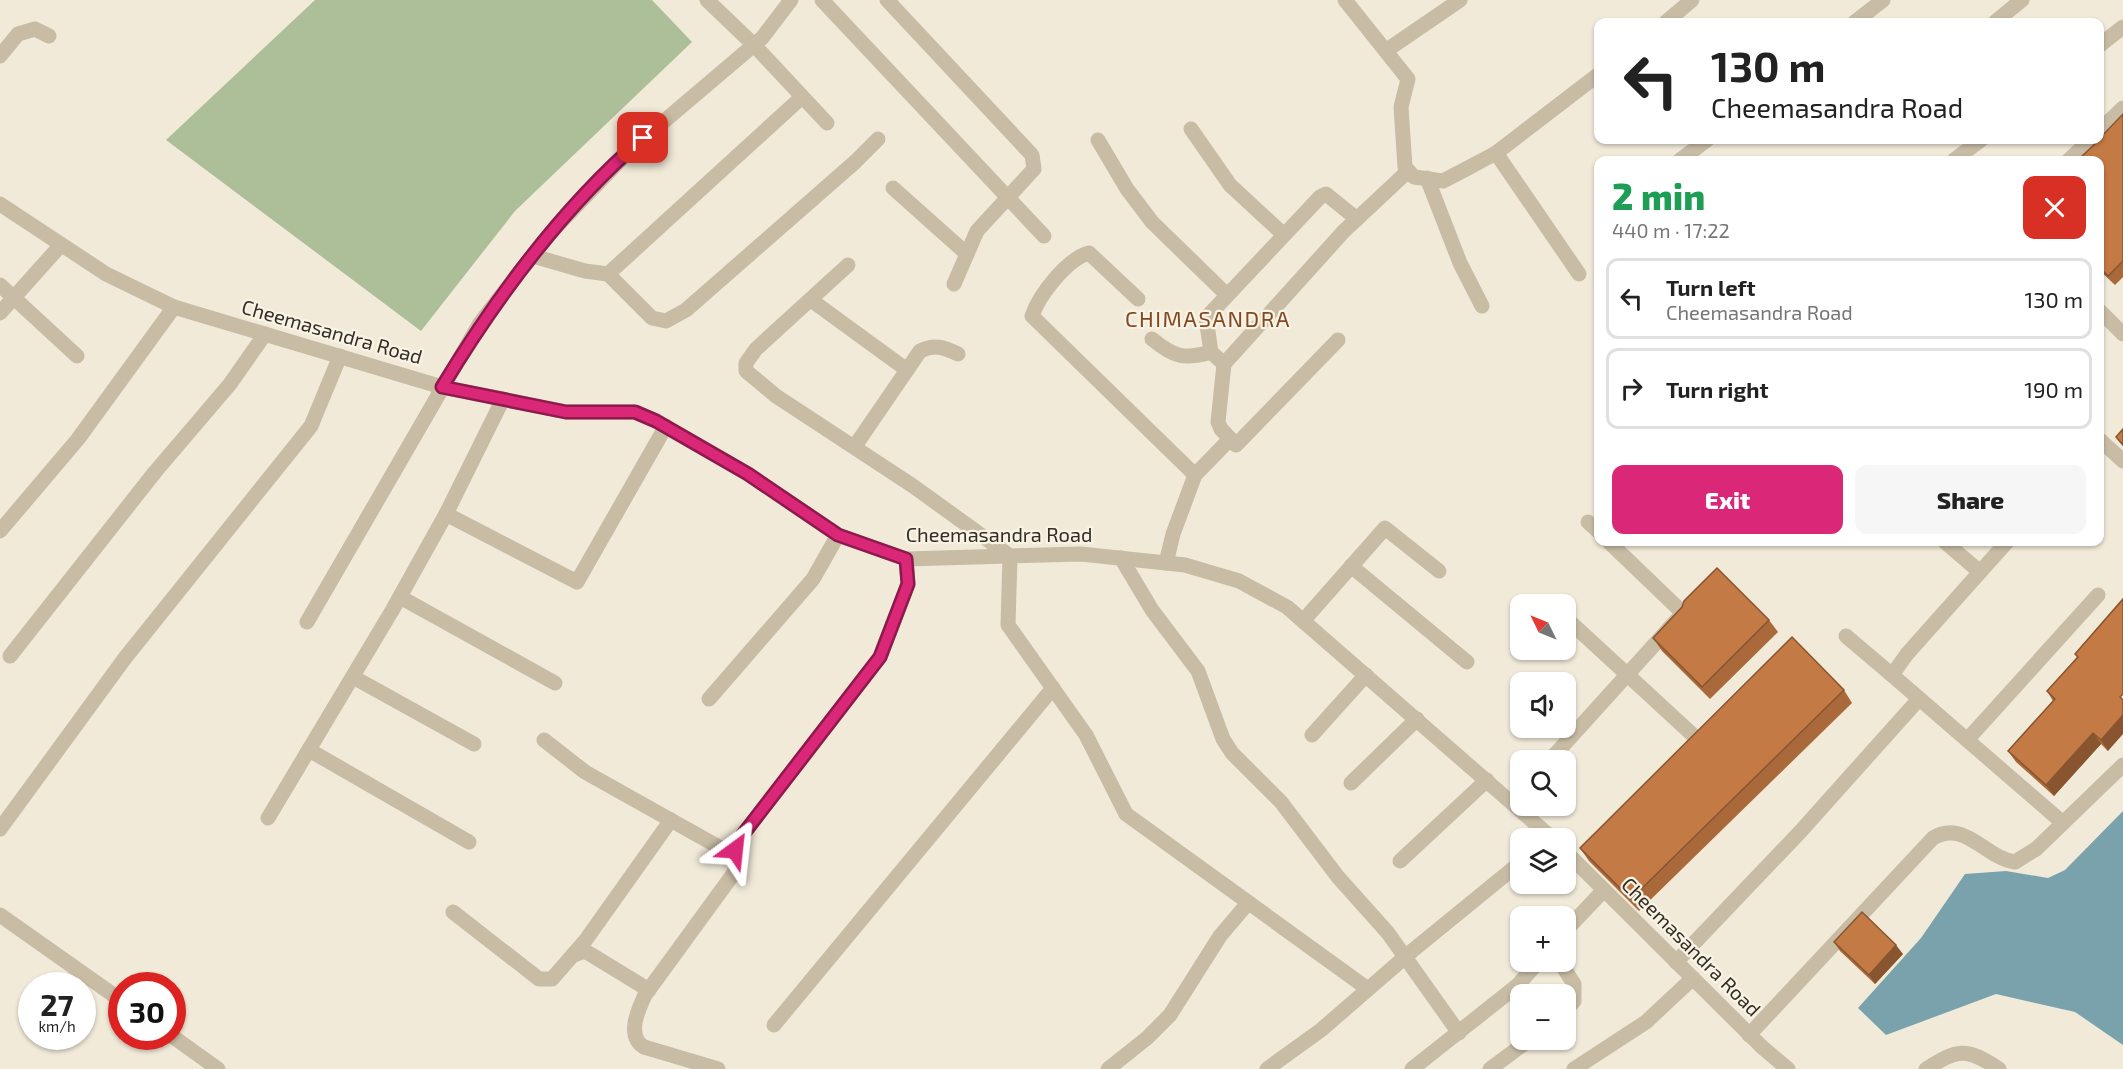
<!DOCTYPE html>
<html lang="en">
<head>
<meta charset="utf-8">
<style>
	body { margin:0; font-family:"Exo 2",sans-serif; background:#f6f6f6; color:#222; height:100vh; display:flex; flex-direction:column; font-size:22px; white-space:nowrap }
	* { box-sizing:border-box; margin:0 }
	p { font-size:20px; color:#767676 }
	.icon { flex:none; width:33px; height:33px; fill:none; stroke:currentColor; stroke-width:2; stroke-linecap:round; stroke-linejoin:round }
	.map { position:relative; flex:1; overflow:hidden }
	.side { position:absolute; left:1594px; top:156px; width:510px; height:390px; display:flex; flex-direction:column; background:#fff; border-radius:12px; box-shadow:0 2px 4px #0004 }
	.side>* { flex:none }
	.hud { position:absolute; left:1594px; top:18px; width:510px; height:126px; border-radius:12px; box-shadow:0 2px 4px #0004; background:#fff; color:#222; overflow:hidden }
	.needle { width:39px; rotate:313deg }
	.buttons { position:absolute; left:1510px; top:594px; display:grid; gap:12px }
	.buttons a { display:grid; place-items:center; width:66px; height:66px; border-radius:12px; background:#fff; box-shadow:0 2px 4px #0004; font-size:30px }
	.speed { position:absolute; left:18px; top:972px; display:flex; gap:12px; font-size:30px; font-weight:700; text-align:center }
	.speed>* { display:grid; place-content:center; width:78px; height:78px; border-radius:50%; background:#fff; box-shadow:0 2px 4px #0004; line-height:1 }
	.speed small { font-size:15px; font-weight:400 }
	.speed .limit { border:9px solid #d22; background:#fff; color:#111 }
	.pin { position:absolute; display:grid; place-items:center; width:51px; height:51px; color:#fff; margin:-26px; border-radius:12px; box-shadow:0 3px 9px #0006 }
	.me { position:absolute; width:66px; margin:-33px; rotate:30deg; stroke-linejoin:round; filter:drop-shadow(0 0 4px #0008) }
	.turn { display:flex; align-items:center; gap:21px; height:126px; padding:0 18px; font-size:27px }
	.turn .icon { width:78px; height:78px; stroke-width:2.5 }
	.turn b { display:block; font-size:42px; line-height:51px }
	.round { display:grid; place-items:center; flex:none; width:63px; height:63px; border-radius:12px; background:#f6f6f6 }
	.summary { display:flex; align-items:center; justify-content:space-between; height:102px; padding:0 18px }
	h1 { font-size:36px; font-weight:800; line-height:45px; color:#1e9e55 }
	.action { display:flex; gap:12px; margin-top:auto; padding:12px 18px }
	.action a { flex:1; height:69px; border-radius:12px; background:#db2777; color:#fff; font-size:24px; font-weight:800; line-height:69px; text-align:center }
	.action a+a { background:#f6f6f6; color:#222 }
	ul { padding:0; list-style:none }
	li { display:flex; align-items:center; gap:18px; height:81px; margin:0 12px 9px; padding:0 6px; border:3px solid #e0e0e0; border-radius:12px }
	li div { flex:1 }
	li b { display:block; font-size:22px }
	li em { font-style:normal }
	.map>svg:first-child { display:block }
	.green { fill:#acbf99 }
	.water { fill:#79a2ad }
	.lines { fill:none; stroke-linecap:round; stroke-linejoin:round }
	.minor { stroke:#c8bca5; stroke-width:15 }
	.wall { fill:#a9693a }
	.shaded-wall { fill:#895530 }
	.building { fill:#c47a44; stroke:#895530; stroke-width:1.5 }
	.route-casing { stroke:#8e194d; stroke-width:15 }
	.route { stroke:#db2777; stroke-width:10 }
	.labels { text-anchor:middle; stroke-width:4.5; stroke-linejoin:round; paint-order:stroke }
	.street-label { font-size:20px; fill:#342d26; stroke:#f9f3e5 }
	.quarter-label { font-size:22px; letter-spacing:1.5px; fill:#824921; stroke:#f9f3e5 }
</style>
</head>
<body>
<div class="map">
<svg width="2123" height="1069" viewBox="0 0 2123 1069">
	<rect width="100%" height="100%" fill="#f1ead9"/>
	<path class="green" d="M315,0H652L692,42L515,211L421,331L166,140Z"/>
	<path class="water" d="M2123,811V1045L2075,1012L1996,994L1886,1035L1858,1008L1921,938L1965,874L2006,871L2048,878L2065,870Z"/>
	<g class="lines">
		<g class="minor">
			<path d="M707,0L754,45L827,123"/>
			<path d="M822,0L1044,236"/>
			<path d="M887,0L1032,155L1034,169L977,231L954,284"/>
			<path d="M1345,0L1408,79L1401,107L1405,167L1414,177L1443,181L1468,168L1496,153L1599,74"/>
			<path d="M1666,22L1692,0"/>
			<path d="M1855,22L1883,0"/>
			<path d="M1995,22L2022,0"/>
			<path d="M2100,45L2123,27"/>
			<path d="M1387,50L1460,0"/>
			<path d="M0,56L18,34L35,29L49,36"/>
			<path d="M1191,129L1230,185L1284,235"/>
			<path d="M2100,130L2123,108"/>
			<path d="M1098,140L1127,189L1152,222L1227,295"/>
			<path d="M1496,153L1579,274"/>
			<path d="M1680,160L1707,140"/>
			<path d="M1954,160L1981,140"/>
			<path d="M2069,160L2090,140"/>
			<path d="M1427,178L1460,263L1482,306"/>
			<path d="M893,188L967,254"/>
			<path d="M0,204L106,274L174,307L442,387L566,412H635L656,421L748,474L838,535L906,559L1081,554L1185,565L1239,581L1287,607L1552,838"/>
			<path d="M533,256L585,271L608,274L652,318L666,321L686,310L855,162L878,139"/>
			<path d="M848,265L756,349L746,363V371L776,396L913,486L1010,556"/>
			<path d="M608,274L802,97"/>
			<path d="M0,285L77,356"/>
			<path d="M1138,299L1089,253C1067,259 1039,295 1032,316L1195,475"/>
			<path d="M811,300L907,370"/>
			<path d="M2100,311L2123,334"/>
			<path d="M0,313L60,246"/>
			<path d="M1152,339C1174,357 1184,360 1211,352"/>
			<path d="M1338,340L1236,445L1221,429L1218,422L1224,364L1344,231L1407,172"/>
			<path d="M1224,364L1211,352L1206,318L1320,197L1326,194L1357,219"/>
			<path d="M2100,440L2123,461"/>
			<path d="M855,446L920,351C934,344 944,347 958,354"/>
			<path d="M446,514L577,582L666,426"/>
			<path d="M1588,522L1599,532"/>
			<path d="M0,531L78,439L174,307"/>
			<path d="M1945,542L1980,572L1907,654L1892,675L2063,823"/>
			<path d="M1010,556L1008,625L1086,735L1126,814L1368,989"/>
			<path d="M1121,558L1152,610L1198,671L1223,739L1232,753L1281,802L1338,877L1388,933L1459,1033"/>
			<path d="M1166,563L1173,534L1195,475L1230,439"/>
			<path d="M1351,566L1467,662"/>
			<path d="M1980,572L2007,542"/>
			<path d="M400,597L555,683"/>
			<path d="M1568,620L1695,737"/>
			<path d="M1303,621L1385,528L1439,571"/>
			<path d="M307,622L480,323L521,270L554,229L629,151L762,38L791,0"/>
			<path d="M1846,636L1892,675"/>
			<path d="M10,656L155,472L230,384L265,334"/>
			<path d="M353,677L474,744"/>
			<path d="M709,699L813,579L838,535"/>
			<path d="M1312,735L1366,675"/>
			<path d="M544,740L585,772L726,851L734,846L880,657L908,584L906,559"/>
			<path d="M1967,740L2098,595"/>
			<path d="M309,750L469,842"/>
			<path d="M1550,760L1683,613L1609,542"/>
			<path d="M1351,783L1417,719"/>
			<path d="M268,818L393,609L446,514L503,399"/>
			<path d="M0,829L125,658L311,426L340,356"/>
			<path d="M1566,852L1762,1047L1788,1069"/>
			<path d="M1400,861L1487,780"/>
			<path d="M453,912L539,979H552L585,941L671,820"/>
			<path d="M0,915L122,1001"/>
			<path d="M1566,930L1604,890"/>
			<path d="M574,955L584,951L590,954L649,990"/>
			<path d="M1560,962L1574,984V1001L1566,1010"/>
			<path d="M1676,962L1800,832L1919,699"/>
			<path d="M774,1025L1053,688"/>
			<path d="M1749,1035L1933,838C1965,819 1985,858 2015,862L2036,849L2123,765"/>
			<path d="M172,1036L218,1069"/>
			<path d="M718,1069L644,1047C626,1036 638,1010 645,995L734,873L737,860L734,846"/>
			<path d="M1108,1069L1147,1038L1170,1015L1220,936L1248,903"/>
			<path d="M1267,1069L1321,1030L1412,951L1521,862"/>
			<path d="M1412,1069L1518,985L1538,962"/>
			<path d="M1490,1069L1529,1040"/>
			<path d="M1574,1069L1646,1022L1693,978"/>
			<path d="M1926,1069C1958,1049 1966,1047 1999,1069"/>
		</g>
	</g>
	<g class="wall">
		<path d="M2123,114V277L2115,285L2100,271V160Z"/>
		<path d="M2123,599L2108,751L2101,744L2054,796L2016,762L2008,751L2053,701L2047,691L2077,657L2075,654Z"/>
		<path d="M1769,620L1778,632L1710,699L1662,651L1653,638Z"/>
		<path d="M1844,690L1852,703L1639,911L1589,861L1580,848Z"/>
		<path d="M1834,942L1903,954L1875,984L1840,951Z"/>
	</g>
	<g class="shaded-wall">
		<path d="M2123,715V734L2108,751L2101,740Z"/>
		<path d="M2093,733L2101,744L2054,796L2046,785Z"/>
		<path d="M1896,945L1903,954L1875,984L1869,975Z"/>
	</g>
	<g class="building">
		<path d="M2123,114V261L2108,276L2100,268V160H2078L2099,140H2100V138Z"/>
		<path d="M2123,429V445L2116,437Z"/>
		<path d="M1717,568L1769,620L1702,687L1653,638L1682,607L1684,601Z"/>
		<path d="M2123,599V694L2120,697L2123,700V715L2101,740L2093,733L2046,785L2008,751L2055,699L2047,691L2078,657L2075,654Z"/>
		<path d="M1792,637L1844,690L1631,899L1580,848Z"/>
		<path d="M1862,912L1896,945L1869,975L1834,942Z"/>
	</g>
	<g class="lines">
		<defs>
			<path id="route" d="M643,138C562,208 497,296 442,387L566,412H635L656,421L748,474L838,535L906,559L908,584L880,657L734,846L735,850"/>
		</defs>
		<use href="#route" class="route-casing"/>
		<use href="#route" class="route"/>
	</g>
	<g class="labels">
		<g class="street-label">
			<text transform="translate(332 332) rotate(16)" y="7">Cheemasandra Road</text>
			<text x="999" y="542">Cheemasandra Road</text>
			<text transform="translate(1691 947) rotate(45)" y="7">Cheemasandra Road</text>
		</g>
		<g class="quarter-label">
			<text x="1208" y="327">CHIMASANDRA</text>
		</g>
	</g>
</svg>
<div class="buttons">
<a><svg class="needle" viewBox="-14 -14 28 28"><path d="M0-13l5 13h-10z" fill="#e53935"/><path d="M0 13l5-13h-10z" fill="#767676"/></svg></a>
<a><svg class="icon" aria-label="sound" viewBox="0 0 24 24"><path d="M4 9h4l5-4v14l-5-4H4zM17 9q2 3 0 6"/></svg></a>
<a><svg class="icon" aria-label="search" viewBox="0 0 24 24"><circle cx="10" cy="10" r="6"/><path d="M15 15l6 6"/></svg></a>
<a><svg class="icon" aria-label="layers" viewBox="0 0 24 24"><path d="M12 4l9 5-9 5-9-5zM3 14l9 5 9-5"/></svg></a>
<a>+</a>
<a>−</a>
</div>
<div class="speed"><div>27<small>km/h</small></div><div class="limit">30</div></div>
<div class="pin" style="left:643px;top:138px;background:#d93025"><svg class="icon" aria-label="arrive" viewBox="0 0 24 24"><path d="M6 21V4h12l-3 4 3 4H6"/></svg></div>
<svg class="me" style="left:735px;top:850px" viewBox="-20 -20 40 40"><path d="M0-17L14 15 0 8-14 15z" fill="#db2777" stroke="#fff" stroke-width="4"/></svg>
<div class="hud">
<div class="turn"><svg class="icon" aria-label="left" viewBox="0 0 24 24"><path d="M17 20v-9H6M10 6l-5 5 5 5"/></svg><div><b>130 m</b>Cheemasandra Road</div></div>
</div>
<section class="side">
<div class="summary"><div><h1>2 min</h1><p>440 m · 17:22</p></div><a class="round" style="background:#d93025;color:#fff"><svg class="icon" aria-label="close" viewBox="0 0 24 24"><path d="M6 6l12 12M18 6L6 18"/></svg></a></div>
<ul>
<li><svg class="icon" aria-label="left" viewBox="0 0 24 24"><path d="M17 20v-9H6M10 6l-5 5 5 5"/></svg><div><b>Turn left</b><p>Cheemasandra Road</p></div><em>130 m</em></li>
<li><svg class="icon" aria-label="right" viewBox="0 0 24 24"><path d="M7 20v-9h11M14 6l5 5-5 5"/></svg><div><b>Turn right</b></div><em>190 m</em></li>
</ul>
<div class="action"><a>Exit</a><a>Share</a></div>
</section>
</div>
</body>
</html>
